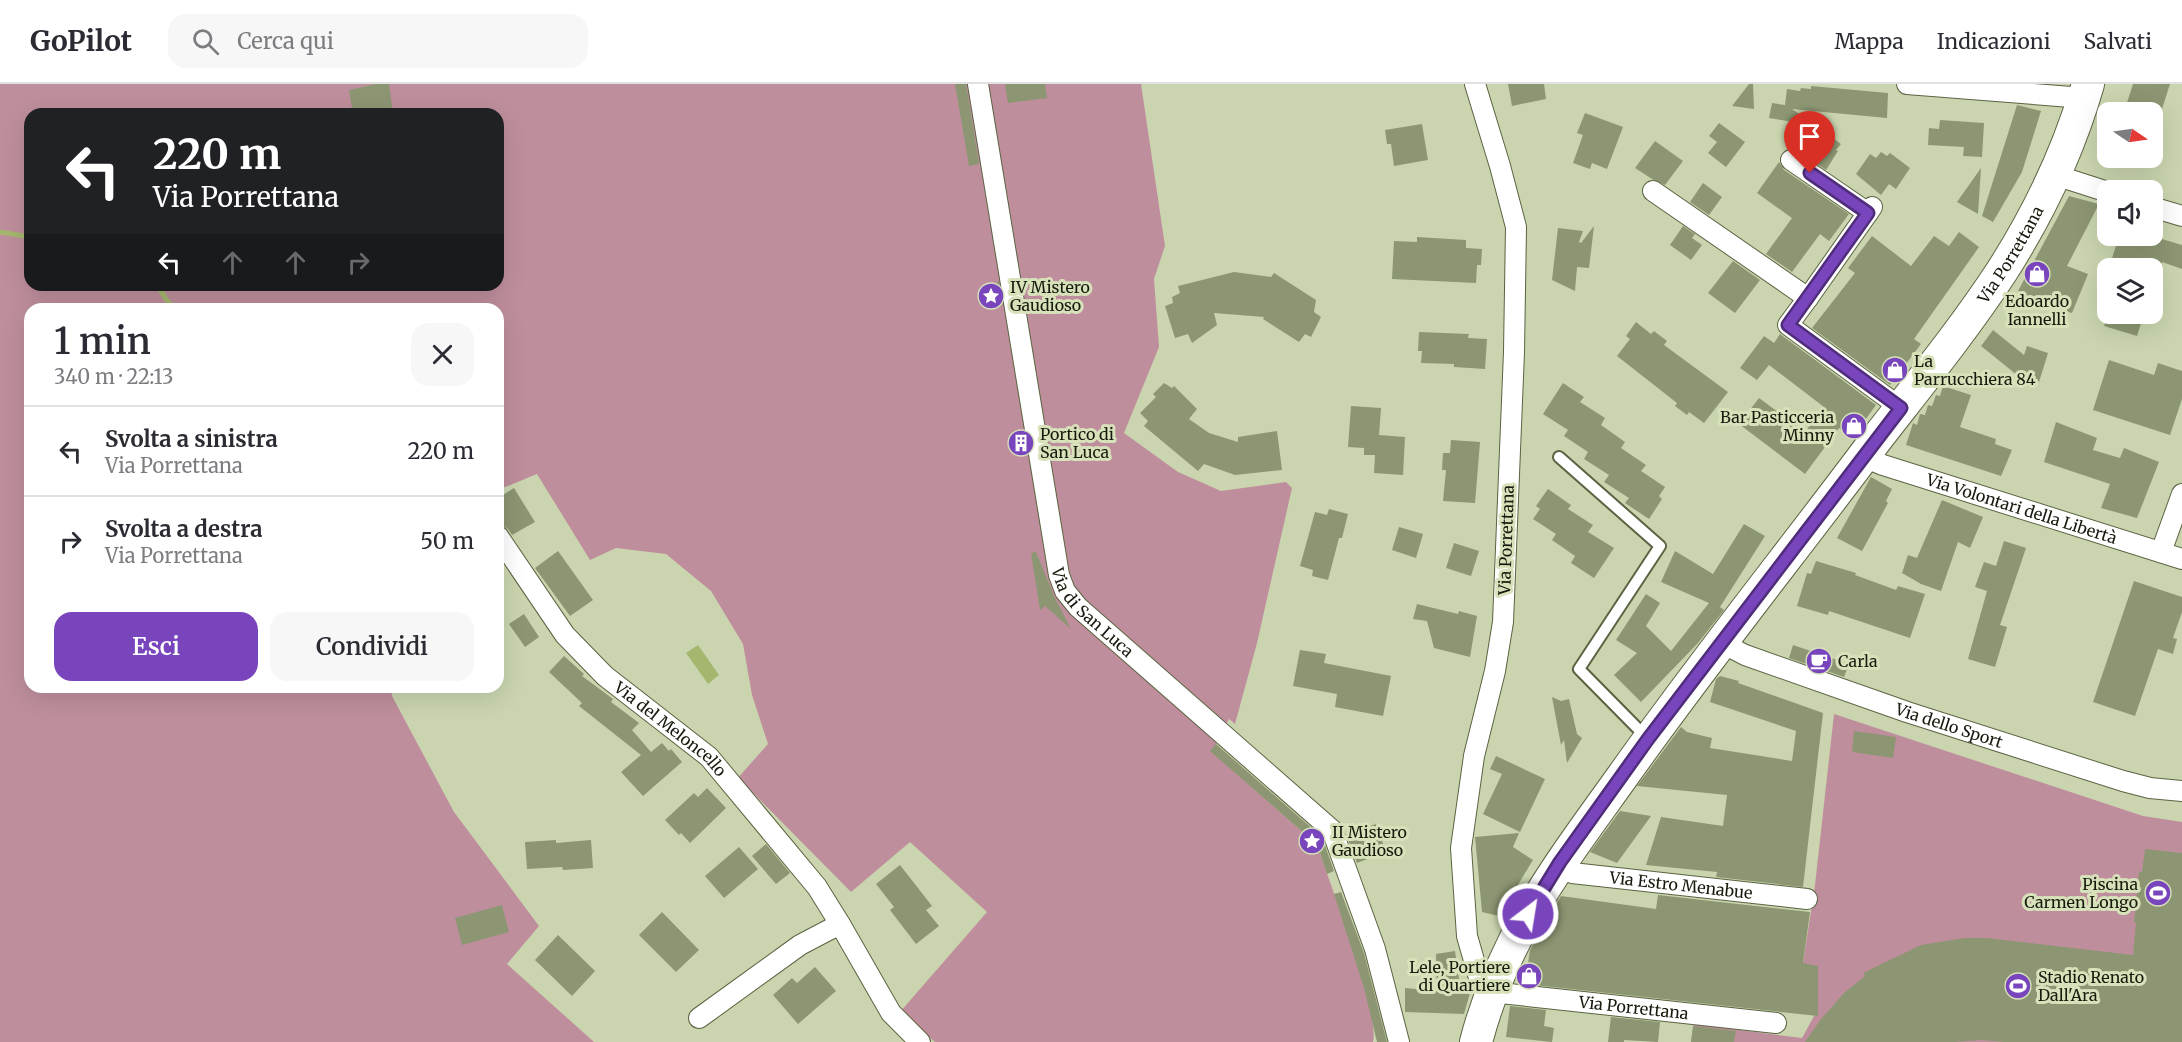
<!DOCTYPE html>
<html lang="it">
<head>
<meta charset="utf-8">
<style>
	body { margin:0; font-family:Merriweather,serif; background:#f7f7f7; color:#2b2b33; height:100vh; display:flex; flex-direction:column; font-size:22px; white-space:nowrap }
	* { box-sizing:border-box; margin:0 }
	p { font-size:20px; color:#7c7c81 }
	.icon { flex:none; width:33px; height:33px; fill:none; stroke:currentColor; stroke-width:2; stroke-linecap:round; stroke-linejoin:round }
	.map { position:relative; flex:1; overflow:hidden }
	.panel { position:absolute; left:24px; top:219px; width:480px; height:390px; display:flex; flex-direction:column; background:#fff; border-radius:18px; box-shadow:0 6px 24px #0002 }
	.panel>* { flex:none }
	.hud { position:absolute; left:24px; top:24px; width:480px; height:183px; border-radius:18px; box-shadow:0 6px 24px #0002; background:#202124; color:#fff; overflow:hidden }
	.needle { width:39px; rotate:103deg }
	.fabs { position:absolute; left:2097px; top:18px; display:grid; gap:12px }
	.fabs a { display:grid; place-items:center; width:66px; height:66px; border-radius:12px; background:#fff; box-shadow:0 6px 24px #0002; font-size:30px }
	.pin { position:absolute; display:grid; place-items:center; width:51px; height:51px; color:#fff; margin:-62px -26px; border-radius:50% 50% 50% 0; rotate:-45deg; box-shadow:0 0 6px #0007 }
	.pin .icon { rotate:45deg }
	.me { position:absolute; width:66px; margin:-33px; rotate:31deg; stroke-linejoin:round; filter:drop-shadow(0 0 4px #0008) }
	.turn { display:flex; align-items:center; gap:21px; height:126px; padding:0 30px; font-size:27px }
	.turn .icon { width:78px; height:78px; stroke-width:2.5 }
	.turn b { display:block; font-size:42px; line-height:51px }
	.lanes { display:flex; align-items:center; height:57px; padding:0 30px; background:#0003; justify-content:center; gap:30px; direction:ltr }
	.lanes .off { opacity:.35 }
	.round { display:grid; place-items:center; flex:none; width:63px; height:63px; border-radius:18px; background:#f7f7f7 }
	.summary { display:flex; align-items:center; justify-content:space-between; height:102px; padding:0 30px }
	h1 { font-size:36px; font-weight:600; line-height:45px }
	.cta { display:flex; gap:12px; margin-top:auto; padding:12px 30px }
	.cta a { flex:1; height:69px; border-radius:18px; background:#7945bc; color:#fff; font-size:24px; font-weight:600; line-height:69px; text-align:center }
	.cta a+a { background:#f7f7f7; color:#2b2b33 }
	ul { padding:0; list-style:none }
	li { display:flex; align-items:center; gap:18px; height:90px; padding:0 30px; border-top:2px solid #e1e1e2 }
	li div { flex:1 }
	li b { display:block; font-size:22px }
	li em { font-style:normal }
	header { display:flex; align-items:center; gap:36px; box-sizing:border-box; height:84px; padding:0 30px; background:#fff; border-bottom:2px solid #e1e1e2 }
	header strong { font-size:28px }
	nav { display:flex; gap:33px; margin-inline-start:auto; font-size:21px }
	.search { width:420px; height:54px; background:#f7f7f7; display:flex; align-items:center; gap:15px; box-sizing:border-box; padding:0 21px; border-radius:18px; color:#7c7c81; font-size:22px }
	.map>svg:first-child { display:block }
	.green { fill:#bf8e9c; fill-rule:evenodd }
	.water { fill:#a5b76f }
	.lines { fill:none; stroke-linecap:round; stroke-linejoin:round }
	.stream { stroke:#a5b76f; stroke-width:5 }
	.building { fill:#8c9672 }
	.lane-casing { stroke:#5b6342; stroke-width:14 }
	.street-casing { stroke:#5b6342; stroke-width:22 }
	.primary-casing { stroke:#5b6342; stroke-width:34 }
	.lane { stroke:#fff; stroke-width:10 }
	.street { stroke:#fff; stroke-width:20 }
	.primary { stroke:#fff; stroke-width:32 }
	.route-casing { stroke:#4f2d7a; stroke-width:15 }
	.route { stroke:#7945bc; stroke-width:10 }
	.labels { text-anchor:middle; stroke-width:6; stroke-linejoin:round; paint-order:stroke }
	.street-label { font-size:16px; fill:#171b0d; stroke:#d7e2bb }
	.poi-label { font-size:16px; fill:#171b0d; stroke:#d7e2bb; text-anchor:start }
</style>
</head>
<body>
<header>
<strong>GoPilot</strong>
<div class="search"><svg class="icon" aria-label="search" viewBox="0 0 24 24"><circle cx="10" cy="10" r="6"/><path d="M15 15l6 6"/></svg>Cerca qui</div>
<nav><a>Mappa</a><a>Indicazioni</a><a>Salvati</a></nav>
</header>
<div class="map">
<svg width="2182" height="958" viewBox="0 0 2182 958">
	<rect width="100%" height="100%" fill="#cad5af"/>
	<g class="green">
		<path d="M0,0H1141L1165,162L1154,195L1159,263L1124,349L1178,388L1221,407L1286,398L1292,404L1257,559L1235,640L1229,635L1212,668L1305,750L1303,755L1314,768L1320,769C1331,803 1380,930 1373,958H935L900,928L987,828L910,758L851,808L754,710L736,696L768,660L752,611L743,560L711,507L666,470L616,464L590,476L537,390L498,406V225H30V603H391L392,612L454,728L539,842L507,880L594,958H0ZM30,30H498V201H30Z"/>
		<path d="M1834,630L2143,732L2182,738V958H1691L1694,940L1802,954L1814,932L1803,879L1815,801Z"/>
	</g>
	<path class="water" d="M698,561L719,591L708,600L686,569Z"/>
	<g class="lines">
		<g class="stream">
			<path d="M0,148L30,153"/>
			<path d="M157,201L168,218L177,225"/>
		</g>
	</g>
	<g class="building">
		<path d="M376,0H389L393,30H353L349,6Z"/>
		<path d="M955,0H966L979,80L969,82Z"/>
		<path d="M1005,0H1045L1047,14L1008,19Z"/>
		<path d="M1508,0H1544L1546,15L1512,22Z"/>
		<path d="M1749,0H1753L1754,25L1732,22Z"/>
		<path d="M2133,0H2170L2161,28H2124Z"/>
		<path d="M1811,2L1888,9L1887,34L1792,25L1841,60L1836,66L1838,67L1826,86L1798,66L1788,65L1806,40L1769,34L1772,19L1785,21L1787,5L1800,7L1801,4L1811,5Z"/>
		<path d="M2017,21L2041,27L2022,88L1993,138L1982,132Z"/>
		<path d="M1585,29L1623,43L1607,85L1592,79L1590,85L1573,79L1583,51L1577,49Z"/>
		<path d="M1940,36L1984,39L1982,73L1963,72L1964,63L1928,61L1929,44L1939,45Z"/>
		<path d="M1719,39L1745,58L1726,83L1708,69L1717,58L1709,52Z"/>
		<path d="M1422,40L1428,76L1394,82L1391,60H1387L1385,46Z"/>
		<path d="M1655,57L1683,77L1665,101L1652,95L1635,84Z"/>
		<path d="M1881,68L1887,72L1890,69L1910,84L1896,105L1889,100L1881,111L1856,90L1870,70L1876,74Z"/>
		<path d="M1779,78L1784,86L1849,130L1829,157L1820,150L1792,188L1766,170L1792,134L1757,109Z"/>
		<path d="M1981,84L1978,130L1957,118Z"/>
		<path d="M1703,99L1722,113L1709,131L1690,118Z"/>
		<path d="M2069,112L2099,120L2067,182L2088,190L2072,229L2039,219L2018,207Z"/>
		<path d="M1594,142L1589,184L1577,183L1575,207L1552,196L1558,144L1583,147L1579,158L1581,159Z"/>
		<path d="M1683,142L1695,150L1692,154L1702,161L1691,176L1670,161Z"/>
		<path d="M1959,148L1979,163L1914,255L1921,260L1890,301L1812,244L1855,189L1848,184L1872,152L1911,182L1934,152L1949,162Z"/>
		<path d="M2119,152H2152L2182,161V185L2162,178L2160,184H2109Z"/>
		<path d="M1417,153L1466,156V164L1482,165L1481,181H1477L1476,199L1392,195L1394,157L1417,158Z"/>
		<path d="M1733,177L1760,196L1735,229L1708,209Z"/>
		<path d="M1234,188L1271,193L1274,189L1316,216L1314,228L1321,233L1311,253L1305,250L1299,258L1263,235L1264,233L1214,229L1217,241L1192,259L1188,250L1175,254L1165,222L1173,219L1172,213L1180,209L1178,202Z"/>
		<path d="M999,198L1002,222L984,221L981,203Z"/>
		<path d="M2108,230H2144L2137,252L2104,242Z"/>
		<path d="M1636,238L1651,250L1654,247L1667,257L1664,261L1728,308L1704,339L1689,328L1687,331L1675,322L1677,319L1617,272L1630,255L1626,252Z"/>
		<path d="M1993,246L2024,271L2027,262L2048,269L2039,298L2017,291L1981,262Z"/>
		<path d="M1419,248L1469,250L1468,254L1487,255L1485,285L1454,283V280L1421,279L1422,267H1418Z"/>
		<path d="M1780,250L1876,321L1852,354L1839,344L1805,390L1739,340L1759,314L1805,348L1824,323L1769,281L1757,296L1740,284L1764,252L1774,259Z"/>
		<path d="M2109,276L2154,291L2158,279L2182,287V315L2170,351L2093,326Z"/>
		<path d="M1164,299L1172,304L1174,302L1197,325L1189,335L1209,349L1238,358V353L1277,347L1282,386L1235,391L1204,380L1198,387L1144,342L1148,337L1140,329L1156,313L1153,310Z"/>
		<path d="M1563,299L1584,313L1580,318L1605,334L1601,341L1625,358L1621,364L1646,381L1641,387L1665,403L1659,412L1662,415L1649,435L1625,419L1629,414L1604,398L1609,391L1584,375L1588,368L1564,352L1568,346L1543,330Z"/>
		<path d="M1943,302L1971,311L1960,343L1996,355L1995,360L2012,366L2001,392L1906,361L1913,339L1917,341L1920,330L1925,331L1928,321L1932,322L1936,311L1940,312Z"/>
		<path d="M1351,322L1381,324L1379,351L1405,353L1403,391L1374,389L1375,371H1364V364L1348,363Z"/>
		<path d="M2056,338L2097,354L2093,366L2120,374L2124,364L2159,378L2137,434L2101,424L2110,400L2044,378Z"/>
		<path d="M1451,356L1480,358L1475,419L1443,417L1446,386H1442L1443,369H1450Z"/>
		<path d="M1871,393L1892,405L1886,417L1888,419L1862,467L1837,454Z"/>
		<path d="M514,404L535,438L512,451L508,445L498,438V414Z"/>
		<path d="M1548,405L1571,421L1568,425L1593,441L1588,448L1614,464L1594,494L1571,479L1575,472L1552,456L1556,450L1533,435L1540,425L1536,422Z"/>
		<path d="M1942,416L1983,433L1970,464L1958,458L1941,507L1921,500L1902,489L1908,471L1917,474Z"/>
		<path d="M1329,425L1348,430L1342,454H1339L1328,496L1312,492L1313,486L1300,482L1315,428L1327,431Z"/>
		<path d="M1744,440L1765,452L1720,523L1724,526L1698,559L1641,618L1614,591L1637,569L1616,556L1646,510L1660,519L1646,542L1671,567L1709,519L1661,498L1675,467L1713,490Z"/>
		<path d="M1399,443L1423,450L1416,474L1392,466Z"/>
		<path d="M2004,457L2026,464L2000,541L2007,543L1995,583L1968,575L1987,507L1975,503L1984,478L1996,482Z"/>
		<path d="M1454,459L1479,467L1471,492L1446,484Z"/>
		<path d="M558,467L593,516L570,532L535,484Z"/>
		<path d="M1036,468L1054,512L1071,545L1045,522L1040,526L1031,469Z"/>
		<path d="M1816,477L1856,489L1855,491L1896,506L1898,502L1925,510L1910,554L1829,527L1828,531L1797,522L1807,489L1811,490Z"/>
		<path d="M2134,497L2182,513V528L2173,554L2177,555L2173,570L2158,565L2135,632L2093,618Z"/>
		<path d="M1417,520L1458,530L1459,527L1477,532L1470,573L1434,564L1427,537L1413,535Z"/>
		<path d="M524,530L539,553L525,563L509,540Z"/>
		<path d="M1793,561L1849,580L1844,593L1789,574Z"/>
		<path d="M1300,566L1326,570L1324,579L1391,592L1383,632L1335,623L1337,610L1293,602Z"/>
		<path d="M564,572L584,590L582,592L613,615L611,618L639,639L632,646L651,668L662,659L669,667L671,665L682,678L643,712L621,688L641,671L579,622L582,619L549,588Z"/>
		<path d="M1720,592L1739,597L1738,599L1823,629L1803,803L1716,793L1717,788L1646,781L1661,733L1723,742L1727,711L1637,702L1681,643L1687,648L1712,654L1710,664L1792,677L1796,647L1710,618L1716,595Z"/>
		<path d="M1552,613L1561,617L1569,615L1577,650L1582,654L1567,679L1564,656L1561,661Z"/>
		<path d="M1854,647L1896,653L1893,674L1852,668Z"/>
		<path d="M1216,660L1322,753L1334,787L1327,790L1320,769H1314L1303,754L1305,750L1210,667Z"/>
		<path d="M1496,672L1545,695L1520,748L1483,730L1502,690L1490,685Z"/>
		<path d="M707,704L726,724L690,759L681,749L679,751L665,736L694,709L698,713Z"/>
		<path d="M1620,727L1651,732L1617,779L1590,768Z"/>
		<path d="M1376,740L1386,768L1357,779L1346,750Z"/>
		<path d="M1519,749L1513,763L1533,776L1499,832L1482,828L1475,753Z"/>
		<path d="M556,756V759L591,756L593,784L563,786L562,783L527,785L525,758Z"/>
		<path d="M766,760L790,789L776,800L752,772Z"/>
		<path d="M739,763L758,785L724,814L705,792Z"/>
		<path d="M2145,765L2182,769V958H2004L1982,956L1954,958H1805L1821,935L1844,909L1865,892L1863,889L1921,861L1965,854H1987L2133,871L2136,839H2134L2139,788H2142Z"/>
		<path d="M900,781L932,822L926,826L939,842L916,860L890,826L894,823L876,800Z"/>
		<path d="M1341,808L1364,869L1387,958H1377L1364,904L1334,810Z"/>
		<path d="M1658,811L1810,828L1803,879L1818,882V932L1525,900L1530,866L1561,812L1656,825Z"/>
		<path d="M502,821L509,848L462,861L455,834Z"/>
		<path d="M662,828L699,866L676,888L639,851Z"/>
		<path d="M558,851L595,887L572,912L535,876Z"/>
		<path d="M1455,867L1461,909H1470L1464,930L1405,928V904L1437,907L1436,870Z"/>
		<path d="M815,883L836,907L798,940L773,911L792,894L797,899Z"/>
		<path d="M1510,922L1546,926L1544,942L1554,944L1552,958L1506,953Z"/>
		<path d="M1611,933L1660,938L1658,958L1624,956V958H1608Z"/>
		<path d="M1693,942L1736,947L1734,958H1691Z"/>
	</g>
	<g class="lines">
		<defs>
			<path id="lane" d="M1559,373L1660,462L1579,585L1648,655"/>
			<g id="street">
				<path id="s1" d="M978,0L1059,491L1065,507L1078,523L1332,746L1375,865L1399,958"/>
				<path id="s2" d="M1475,0L1500,82L1516,143L1514,268L1503,538L1495,587L1474,672L1461,764L1467,852L1479,894L1491,908L1776,939"/>
				<path d="M1907,0L2084,14"/>
				<path d="M1791,76L1868,129"/>
				<path d="M2055,91L2108,108"/>
				<path d="M1653,107L1808,214L1788,241L1901,324"/>
				<path d="M2152,123L2182,132"/>
				<path d="M1808,214L1872,123"/>
				<path id="s3" d="M1864,373L1883,381L2182,475"/>
				<path id="s4" d="M498,452L565,551L605,592L709,673L817,803L840,840"/>
				<path d="M2161,468L2182,410"/>
				<path id="s5" d="M1722,559L1745,571L1907,628L2123,697L2150,704L2182,707"/>
				<path id="s6" d="M1560,778L1572,789L1807,815"/>
				<path d="M699,934L800,861L840,840L891,929L920,958"/>
			</g>
			<g id="primary">
				<path id="s7" d="M1476,958C1504,851 1559,781 1622,693C1704,577 1793,467 1878,353C1920,299 1964,245 2002,187C2039,129 2069,66 2088,0"/>
			</g>
		</defs>
		<use href="#lane" class="lane-casing"/>
		<use href="#street" class="street-casing"/>
		<use href="#primary" class="primary-casing"/>
		<use href="#lane" class="lane"/>
		<use href="#street" class="street"/>
		<use href="#primary" class="primary"/>
	</g>
	<g class="lines">
		<defs>
			<path id="route" d="M1528,830L1560,778L1648,655L1901,324L1788,241L1868,129L1810,89"/>
		</defs>
		<use href="#route" class="route-casing"/>
		<use href="#route" class="route"/>
	</g>
	<defs>
		<symbol id="shop-disc" viewBox="-11 -11 22 22"><circle r="9.5" fill="#7945bc" stroke="#d7e2bb"/><path d="M-5-2.5h2.3a2.7 3.5 0 0 1 5.4 0H5L5.5 6h-11ZM-1.5-2.5h3a1.5 2.3 0 0 0-3 0Z" fill="#fff"/></symbol>
		<symbol id="sight-disc" viewBox="-11 -11 22 22"><circle r="9.5" fill="#7945bc" stroke="#d7e2bb"/><path d="M0-6L1.8-2.2L6-1.7L2.9 1.2L3.7 5.4L0 3.3L-3.7 5.4L-2.9 1.2L-6-1.7L-1.8-2.2Z" fill="#fff"/></symbol>
		<symbol id="building-disc" viewBox="-11 -11 22 22"><circle r="9.5" fill="#7945bc" stroke="#d7e2bb"/><path d="M-4-6H4V6H1V3H-1V6H-4ZM-2.5-4.3h1.7v1.8h-1.7ZM.8-4.3h1.7v1.8H.8ZM-2.5-1h1.7V.8h-1.7ZM.8-1h1.7V.8H.8Z" fill="#fff"/></symbol>
		<symbol id="cafe-disc" viewBox="-11 -11 22 22"><circle r="9.5" fill="#7945bc" stroke="#d7e2bb"/><path d="M-5.5-4.5H6V0H3Q3 3.5 0 3.5H-2.5Q-5.5 3.5-5.5 0ZM3-3.2v2h1.7v-2ZM-6 4.5H4V6H-6Z" fill="#fff"/></symbol>
		<symbol id="stadium-disc" viewBox="-11 -11 22 22"><circle r="9.5" fill="#7945bc" stroke="#d7e2bb"/><path d="M0-5a6.5 5 0 1 0 0 10a6.5 5 0 1 0 0-10ZM-3.5-1.8h7v3.6h-7Z" fill="#fff"/></symbol>
	</defs>
	<g fill-rule="evenodd">
		<use href="#shop-disc" x="2022" y="175" width="30" height="30"/>
		<use href="#sight-disc" x="976" y="197" width="30" height="30"/>
		<use href="#shop-disc" x="1880" y="271" width="30" height="30"/>
		<use href="#shop-disc" x="1839" y="327" width="30" height="30"/>
		<use href="#building-disc" x="1006" y="344" width="30" height="30"/>
		<use href="#cafe-disc" x="1804" y="562" width="30" height="30"/>
		<use href="#sight-disc" x="1297" y="742" width="30" height="30"/>
		<use href="#stadium-disc" x="2143" y="794" width="30" height="30"/>
		<use href="#shop-disc" x="1514" y="877" width="30" height="30"/>
		<use href="#stadium-disc" x="2003" y="887" width="30" height="30"/>
	</g>
	<g class="labels">
		<g class="street-label">
			<text dy="6" stroke="none"><textPath href="#s7" startOffset="956">Via Porrettana</textPath></text>
			<text dy="6" stroke="none"><textPath href="#s3" startOffset="166">Via Volontari della Libertà</textPath></text>
			<text transform="translate(1506 456) rotate(-88)" y="6">Via Porrettana</text>
			<text dy="6" stroke="none"><textPath href="#s1" startOffset="548">Via di San Luca</textPath></text>
			<text dy="6" stroke="none"><textPath href="#s5" startOffset="242">Via dello Sport</textPath></text>
			<text dy="6" stroke="none"><textPath href="#s4" startOffset="261">Via del Meloncello</textPath></text>
			<text dy="6" stroke="none"><textPath href="#s6" startOffset="126">Via Estro Menabue</textPath></text>
			<text dy="6" stroke="none"><textPath href="#s2" startOffset="1068">Via Porrettana</textPath></text>
		</g>
		<g class="poi-label">
			<text x="1010" y="209">IV Mistero<tspan x="1010" dy="18">Gaudioso</tspan></text>
			<text x="2037" y="223" text-anchor="middle">Edoardo<tspan x="2037" dy="18">Iannelli</tspan></text>
			<text x="1914" y="283">La<tspan x="1914" dy="18">Parrucchiera 84</tspan></text>
			<text x="1834" y="339" text-anchor="end">Bar Pasticceria<tspan x="1834" dy="18">Minny</tspan></text>
			<text x="1040" y="356">Portico di<tspan x="1040" dy="18">San Luca</tspan></text>
			<text x="1838" y="583">Carla</text>
			<text x="1332" y="754">II Mistero<tspan x="1332" dy="18">Gaudioso</tspan></text>
			<text x="2138" y="806" text-anchor="end">Piscina<tspan x="2138" dy="18">Carmen Longo</tspan></text>
			<text x="1510" y="889" text-anchor="end">Lele, Portiere<tspan x="1510" dy="18">di Quartiere</tspan></text>
			<text x="2038" y="899">Stadio Renato<tspan x="2038" dy="18">Dall'Ara</tspan></text>
		</g>
	</g>
</svg>
<div class="fabs">
<a><svg class="needle" viewBox="-14 -14 28 28"><path d="M0-13l5 13h-10z" fill="#e53935"/><path d="M0 13l5-13h-10z" fill="#7c7c81"/></svg></a>
<a><svg class="icon" aria-label="sound" viewBox="0 0 24 24"><path d="M4 9h4l5-4v14l-5-4H4zM17 9q2 3 0 6"/></svg></a>
<a><svg class="icon" aria-label="layers" viewBox="0 0 24 24"><path d="M12 4l9 5-9 5-9-5zM3 14l9 5 9-5"/></svg></a>
</div>
<div class="pin" style="left:1810px;top:89px;background:#d93025"><svg class="icon" aria-label="arrive" viewBox="0 0 24 24"><path d="M6 21V4h12l-3 4 3 4H6"/></svg></div>
<svg class="me" style="left:1528px;top:830px" viewBox="-20 -20 40 40"><circle r="17" fill="#7945bc" stroke="#fff" stroke-width="3"/><path d="M0-11L8 9 0 5-8 9z" fill="#fff"/></svg>
<div class="hud">
<div class="turn"><svg class="icon" aria-label="left" viewBox="0 0 24 24"><path d="M17 20v-9H6M10 6l-5 5 5 5"/></svg><div><b>220 m</b>Via Porrettana</div></div>
<div class="lanes"><svg class="icon" aria-label="left" viewBox="0 0 24 24"><path d="M17 20v-9H6M10 6l-5 5 5 5"/></svg><svg class="icon off" aria-label="ahead" viewBox="0 0 24 24"><path d="M12 20V5M6 11l6-6 6 6"/></svg><svg class="icon off" aria-label="ahead" viewBox="0 0 24 24"><path d="M12 20V5M6 11l6-6 6 6"/></svg><svg class="icon off" aria-label="right" viewBox="0 0 24 24"><path d="M7 20v-9h11M14 6l5 5-5 5"/></svg></div>
</div>
<section class="panel">
<div class="summary"><div><h1>1 min</h1><p>340 m · 22:13</p></div><a class="round"><svg class="icon" aria-label="close" viewBox="0 0 24 24"><path d="M6 6l12 12M18 6L6 18"/></svg></a></div>
<ul>
<li><svg class="icon" aria-label="left" viewBox="0 0 24 24"><path d="M17 20v-9H6M10 6l-5 5 5 5"/></svg><div><b>Svolta a sinistra</b><p>Via Porrettana</p></div><em>220 m</em></li>
<li><svg class="icon" aria-label="right" viewBox="0 0 24 24"><path d="M7 20v-9h11M14 6l5 5-5 5"/></svg><div><b>Svolta a destra</b><p>Via Porrettana</p></div><em>50 m</em></li>
</ul>
<div class="cta"><a>Esci</a><a>Condividi</a></div>
</section>
</div>
</body>
</html>
